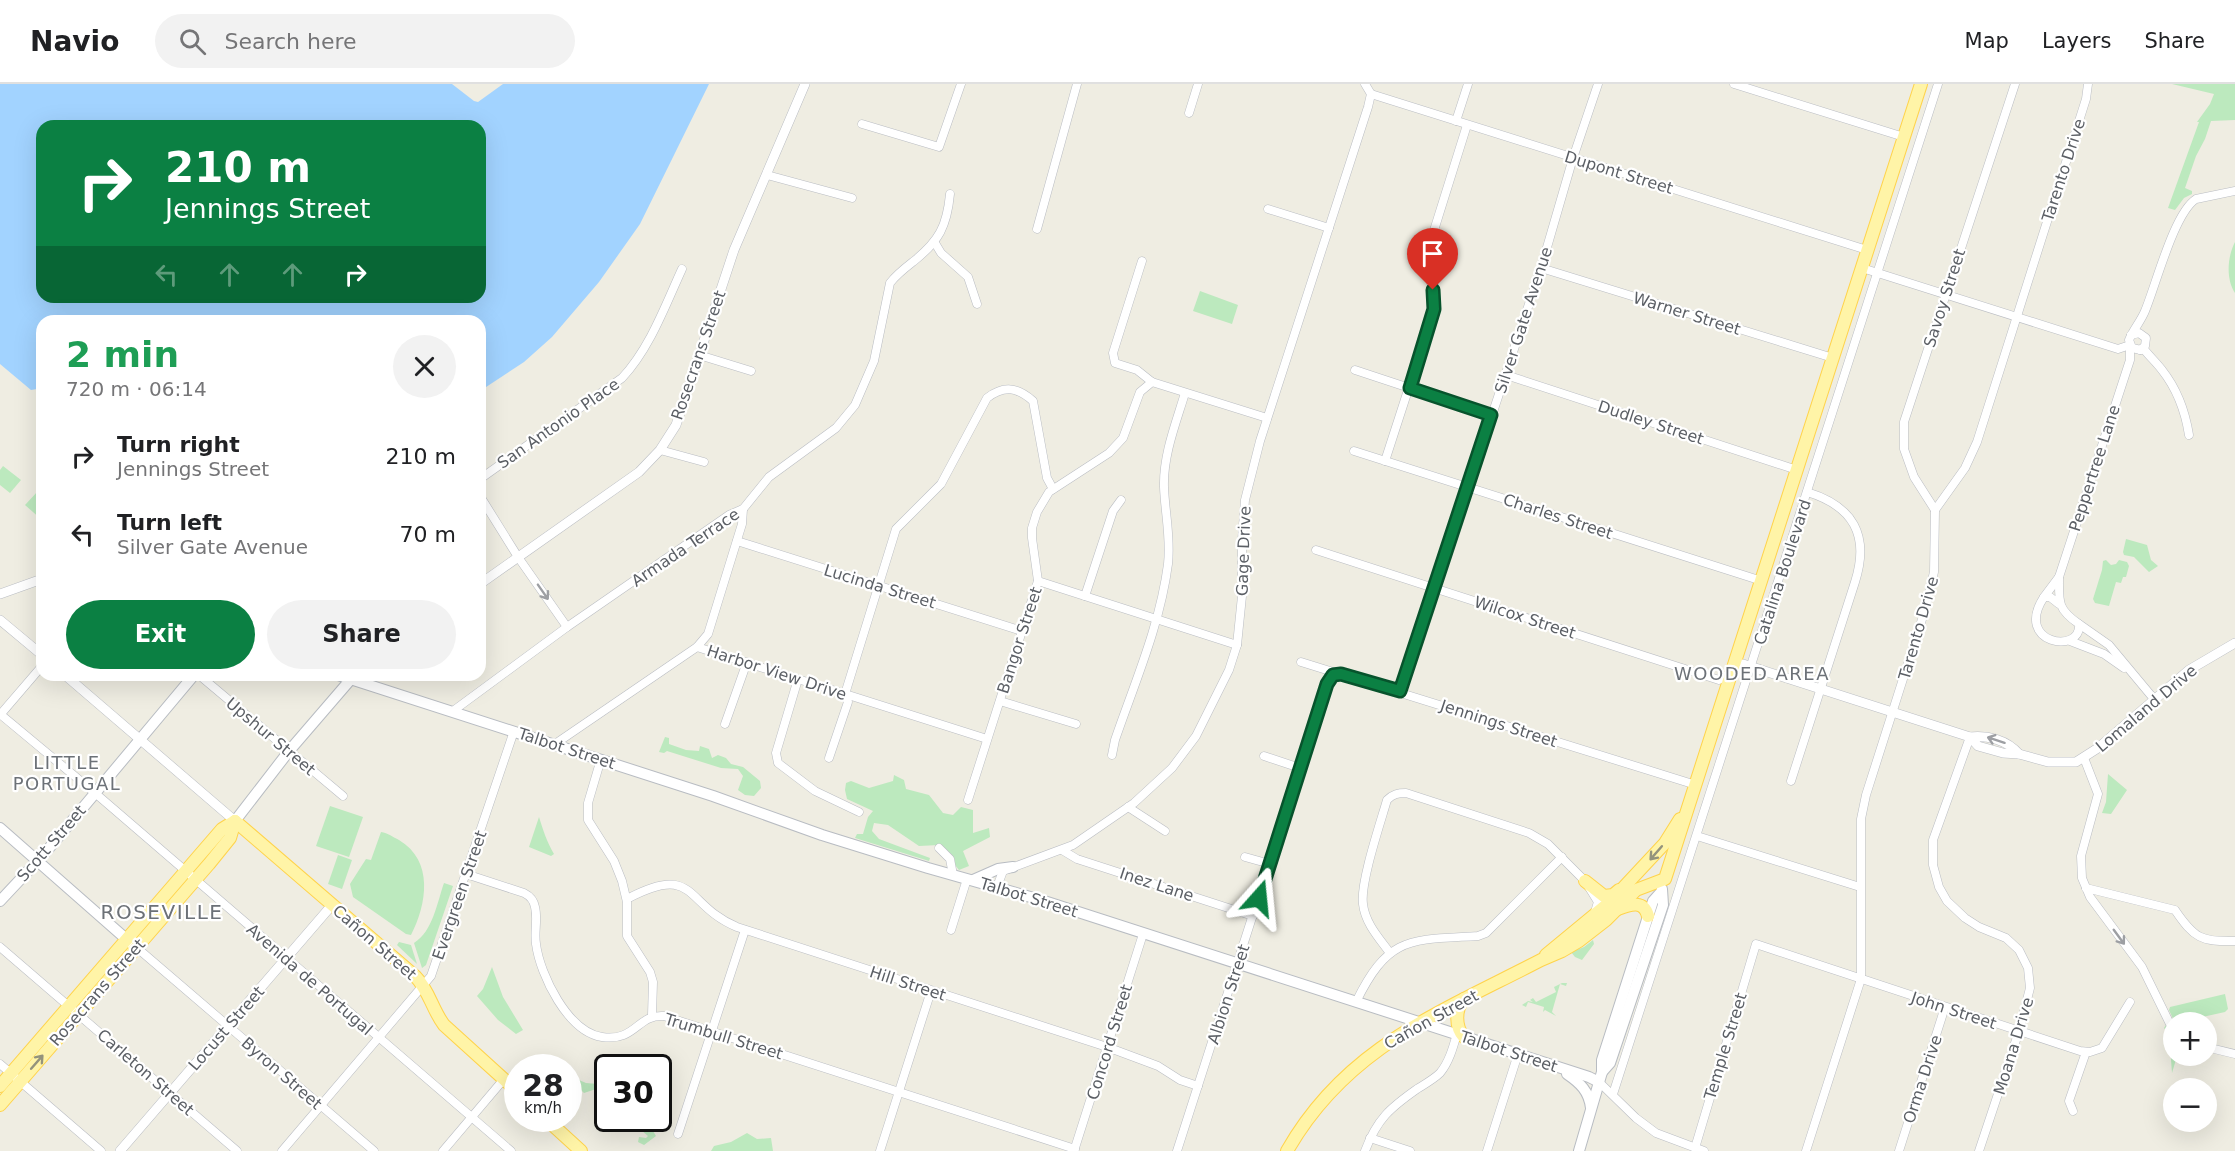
<!DOCTYPE html>
<html lang="en">
<head>
<meta charset="utf-8">
<style>
	body { margin:0; font-family:"DejaVu Sans",sans-serif; background:#f2f2f2; color:#202124; height:100vh; display:flex; flex-direction:column; font-size:22px; white-space:nowrap }
	* { box-sizing:border-box; margin:0 }
	p { font-size:20px; color:#757577 }
	.icon { flex:none; width:33px; height:33px; fill:none; stroke:currentColor; stroke-width:2; stroke-linecap:round; stroke-linejoin:round }
	.map { position:relative; flex:1; overflow:hidden }
	.side { position:absolute; left:36px; top:231px; width:450px; height:366px; display:flex; flex-direction:column; background:#fff; border-radius:18px; box-shadow:0 6px 24px #0002 }
	.side>* { flex:none }
	.top-card { position:absolute; left:36px; top:36px; width:450px; height:183px; border-radius:18px; box-shadow:0 6px 24px #0002; background:#0b8043; color:#fff; overflow:hidden }
	.fabs { position:absolute; left:2163px; top:928px; display:grid; gap:12px }
	.fabs a { display:grid; place-items:center; width:54px; height:54px; border-radius:50%; background:#fff; box-shadow:0 6px 24px #0002; font-size:30px }
	.speed { position:absolute; left:504px; top:970px; display:flex; gap:12px; font-size:30px; font-weight:700; text-align:center }
	.speed>* { display:grid; place-content:center; width:78px; height:78px; border-radius:50%; background:#fff; box-shadow:0 6px 24px #0002; line-height:1 }
	.speed small { font-size:15px; font-weight:400 }
	.speed .limit { border:3px solid #111; border-radius:9px; background:#fff; color:#111 }
	.pin { position:absolute; display:grid; place-items:center; width:51px; height:51px; color:#fff; margin:-62px -26px; border-radius:50% 50% 50% 0; rotate:-45deg; box-shadow:0 0 6px #0007 }
	.pin .icon { rotate:45deg }
	.me { position:absolute; width:66px; margin:-33px; rotate:18deg; stroke-linejoin:round; filter:drop-shadow(0 0 4px #0008) }
	.turn { display:flex; align-items:center; gap:21px; height:126px; padding:0 30px; font-size:27px }
	.turn .icon { width:78px; height:78px; stroke-width:2.5 }
	.turn b { display:block; font-size:42px; line-height:51px }
	.lanes { display:flex; align-items:center; height:57px; padding:0 30px; background:#0003; justify-content:center; gap:30px; direction:ltr }
	.lanes .off { opacity:.35 }
	.round { display:grid; place-items:center; flex:none; width:63px; height:63px; border-radius:32px; background:#f2f2f2 }
	.summary { display:flex; align-items:center; justify-content:space-between; height:102px; padding:0 30px }
	h1 { font-size:36px; font-weight:700; line-height:45px; color:#1e9e55 }
	.button { display:flex; gap:12px; margin-top:auto; padding:12px 30px }
	.button a { flex:1; height:69px; border-radius:36px; background:#0b8043; color:#fff; font-size:24px; font-weight:700; line-height:69px; text-align:center }
	.button a+a { background:#f2f2f2; color:#202124 }
	ul { padding:0; list-style:none }
	li { display:flex; align-items:center; gap:18px; height:78px; padding:0 30px }
	li div { flex:1 }
	li b { display:block; font-size:22px }
	li em { font-style:normal }
	header { display:flex; align-items:center; gap:36px; box-sizing:border-box; height:84px; padding:0 30px; background:#fff; border-bottom:2px solid #e0e0e0 }
	header strong { font-size:28px }
	nav { display:flex; gap:33px; margin-inline-start:auto; font-size:21px }
	.search { width:420px; height:54px; background:#f2f2f2; display:flex; align-items:center; gap:15px; box-sizing:border-box; padding:0 21px; border-radius:33px; color:#757577; font-size:22px }
	.map>svg:first-child { display:block }
	.green { fill:#bce9be }
	.water { fill:#a2d3ff; fill-rule:evenodd }
	.lines { fill:none; stroke-linecap:round; stroke-linejoin:round }
	.minor-casing { stroke:#babdc3; stroke-width:9 }
	.tertiary-casing { stroke:#babdc3; stroke-width:10 }
	.secondary-casing { stroke:#b8bcc2; stroke-width:12 }
	.primary-casing { stroke:#ffd34b; stroke-width:14 }
	.minor { stroke:#fff; stroke-width:8 }
	.tertiary { stroke:#fff; stroke-width:9 }
	.secondary { stroke:#fff; stroke-width:10 }
	.primary { stroke:#fff4a7; stroke-width:12 }
	.oneway { stroke:#9d9fa3 }
	.oneway2 { stroke:#94937c }
	.route-casing { stroke:#07532c; stroke-width:15 }
	.route { stroke:#0b8043; stroke-width:10 }
	.labels { text-anchor:middle; stroke-width:4.5; stroke-linejoin:round; paint-order:stroke }
	.street-label { font-size:16px; fill:#5b5f65; stroke:#fff }
	.neighbourhood-label { font-size:18px; letter-spacing:1.5px; fill:#6c7177; stroke:#fff }
	.quarter-label { font-size:20px; letter-spacing:1.5px; fill:#6c7177; stroke:#fff }
</style>
</head>
<body>
<header>
<strong>Navio</strong>
<div class="search"><svg class="icon" aria-label="search" viewBox="0 0 24 24"><circle cx="10" cy="10" r="6"/><path d="M15 15l6 6"/></svg>Search here</div>
<nav><a>Map</a><a>Layers</a><a>Share</a></nav>
</header>
<div class="map">
<svg width="2235" height="1067" viewBox="0 0 2235 1067">
	<rect width="100%" height="100%" fill="#efede2"/>
	<g class="green">
		<path d="M2172,0H2235V36L2211,37L2205,55L2196,72L2185,104L2192,107V110L2184,114L2175,126L2168,124L2199,38H2197L2210,20L2214,10Z"/>
		<path d="M2235,158V209C2226,196 2227,173 2235,158Z"/>
		<path d="M1200,207L1238,221L1232,240L1193,227Z"/>
		<path d="M3,382L21,396L10,409L0,401V386Z"/>
		<path d="M38,407L42,411V436L25,421Z"/>
		<path d="M2126,455L2147,461L2151,476L2158,482L2149,488L2134,473L2124,471L2123,468Z"/>
		<path d="M2106,476L2111,481L2116,480L2119,476L2127,478L2129,482L2126,493H2123L2121,499L2116,498L2109,522L2095,519L2093,515L2102,486L2103,477Z"/>
		<path d="M665,653L669,654V660L686,666L699,667L700,662L709,665L712,674L718,671L726,674L731,680L743,683L760,697L761,704L754,712L745,711L738,706L743,692L738,685L721,684L667,667L664,669L659,668Z"/>
		<path d="M2108,690L2127,706L2111,730L2102,729L2106,718Z"/>
		<path d="M894,691L904,696L906,705L929,711L943,729L953,731L961,723L973,726V749L989,744L990,753L963,767L969,782L959,786L955,781L954,773L939,761L919,762L888,741L874,739L872,747L879,755L930,774L929,777L855,754L857,750H863L868,733L873,727L847,715L845,706L846,699L851,697L869,704L893,697Z"/>
		<path d="M330,722L363,733L349,773L316,762Z"/>
		<path d="M539,733C543,746 547,758 554,770L551,772L529,763Z"/>
		<path d="M381,748C388,749 393,753 399,756C434,777 427,820 411,851L406,850L353,813L350,800L366,775L371,776Z"/>
		<path d="M338,771L352,776L342,805L328,800Z"/>
		<path d="M444,799L453,802L426,881L422,884L414,859C433,847 437,819 444,799Z"/>
		<path d="M1593,856L1594,860L1582,876L1575,873L1571,868L1584,863Z"/>
		<path d="M399,858L411,861L417,880L397,861Z"/>
		<path d="M492,883L503,913L523,946L516,950L498,936L477,912L483,905Z"/>
		<path d="M1562,899H1567L1566,902L1560,900L1552,928L1556,932L1545,926L1543,928L1544,923L1528,918L1526,923L1522,921L1528,917L1533,918L1530,916L1533,914L1536,918L1556,908L1554,903Z"/>
		<path d="M2225,910L2228,925L2225,928L2175,939L2169,926L2170,923Z"/>
		<path d="M2166,941L2173,947L2174,972H2177L2172,989L2169,950L2164,944Z"/>
		<path d="M579,996L586,999L598,1000L600,998L607,1001V1028L601,1023L599,1016L603,1015L605,1010L596,1005L584,1009L577,1002Z"/>
		<path d="M615,1035C633,1035 647,1034 656,1052L644,1061L638,1058L639,1053L646,1054L648,1052L641,1046L627,1045Z"/>
		<path d="M747,1049L757,1055L771,1054L773,1067H711L714,1062L731,1058Z"/>
	</g>
	<path class="water" d="M0,0H452L474,17L478,18L503,0H709L640,140L599,198L552,253L524,278L480,307V237H42V309L37,305L31,306L0,280ZM42,42H480V213H42Z"/>
	<g class="lines">
		<defs>
			<g id="minor">
				<path d="M1734,0L1904,53"/>
				<path d="M1371,10L1867,166"/>
				<path d="M1189,29L1198,0"/>
				<path d="M1456,37L1468,0"/>
				<path d="M862,40L939,63L961,0"/>
				<path d="M767,91L852,114"/>
				<path d="M1268,125L1329,144"/>
				<path d="M1037,145L1077,0"/>
				<path d="M935,159L941,169L968,193L977,220"/>
				<path d="M1142,177L1113,269L1115,279L1137,286L1152,298L1267,334"/>
				<path d="M1541,184L1833,274"/>
				<path d="M1862,184L2118,265L2130,261"/>
				<path d="M2131,251L2139,249L2146,254L2145,262L2140,266"/>
				<path d="M2143,264C2149,272 2156,278 2162,286C2177,305 2185,326 2189,351"/>
				<path d="M2141,266L2132,264L2129,256C2133,246 2141,237 2145,227C2156,201 2174,129 2196,115L2235,107"/>
				<path d="M699,271L751,287"/>
				<path d="M1355,286L1491,331"/>
				<path d="M1506,291L1797,386"/>
				<path d="M660,366L704,378"/>
				<path d="M1354,367L1762,497"/>
				<path d="M1385,377L1434,226L1433,206L1426,182V172L1467,41"/>
				<path d="M480,395L622,294C650,264 665,222 682,185"/>
				<path d="M480,412L518,473L567,543"/>
				<path d="M1935,426L1914,393L1904,365V338L2015,0"/>
				<path d="M737,457L1022,547"/>
				<path d="M1316,466L1719,596L1733,587"/>
				<path d="M1038,497L1237,561"/>
				<path d="M1085,512L1113,427L1121,416"/>
				<path d="M2044,513L2059,493"/>
				<path d="M2059,520L2050,513H2044C2013,560 2082,571 2079,540C2057,525 2059,518 2059,493L2130,276V262"/>
				<path d="M2079,540L2109,561L2154,615"/>
				<path d="M2070,557L2104,570L2124,584"/>
				<path d="M697,563L987,655"/>
				<path d="M1301,578L1696,701"/>
				<path d="M199,591L343,712"/>
				<path d="M798,595L776,669L778,679L815,707L859,728"/>
				<path d="M1400,607L1541,184L1573,74L1598,0"/>
				<path d="M845,610L896,445L941,400L987,314C1004,301 1017,303 1033,317L1047,394L1053,405"/>
				<path d="M1000,617L1076,640"/>
				<path d="M453,627L567,543L729,431L743,425L769,393L836,344L855,321L874,277L890,199C897,190 905,184 914,177C939,157 947,142 950,110"/>
				<path d="M0,630L95,709L511,1067"/>
				<path d="M0,631L42,582"/>
				<path d="M725,640L747,578"/>
				<path d="M1970,653L1933,756V781L1939,803L1947,817L1965,834L1979,843L2006,854L2019,866L2028,884L2030,904L2019,947L1979,1067"/>
				<path d="M555,660L697,563L708,550L742,440L743,425"/>
				<path d="M1112,671L1115,656C1135,598 1160,541 1168,480C1171,454 1165,429 1164,403C1163,371 1176,339 1185,309"/>
				<path d="M1264,672L1300,684"/>
				<path d="M829,674L848,618L845,610"/>
				<path d="M2084,674L2098,710L2081,772L2082,794L2090,813L2142,883L2170,940L2174,943"/>
				<path d="M601,675L588,719V736L614,777L622,797L627,818V852L650,888L653,898L652,931"/>
				<path d="M1791,697L1855,498C1870,451 1853,422 1807,408"/>
				<path d="M968,716L1038,497L1032,454V444L1037,428L1049,408L1109,369L1123,354L1140,308L1152,298"/>
				<path d="M1128,723L1165,747"/>
				<path d="M1697,752L1860,803"/>
				<path d="M939,764L950,775L953,791"/>
				<path d="M1062,766L1077,775L1253,832"/>
				<path d="M1245,773L1270,780"/>
				<path d="M466,790L524,809C530,812 534,817 535,823C538,835 534,848 536,860C540,891 568,948 602,953C636,958 637,930 664,932L1075,1065"/>
				<path d="M997,803L1003,787L1073,761L1134,719L1172,684L1196,652L1229,586L1237,561L1242,512V456L1245,416L1260,357L1368,23L1371,10L1365,0"/>
				<path d="M2086,804L2175,826C2194,854 2201,858 2235,857"/>
				<path d="M627,815C697,778 684,821 737,843L1107,963L1158,982L1180,996L1198,1002"/>
				<path d="M951,846L967,795"/>
				<path d="M0,863L237,1067"/>
				<path d="M136,863L374,1067"/>
				<path d="M1390,869C1379,854 1365,839 1363,820C1360,799 1380,740 1387,716C1393,710 1398,709 1406,709L1529,749L1548,760L1585,797L1598,818L1595,828"/>
				<path d="M1356,918C1389,851 1410,856 1478,852L1486,849L1562,773"/>
				<path d="M2206,963L2235,970"/>
				<path d="M0,980L101,1067"/>
				<path d="M1599,998L1636,1034L1656,1049L1704,1067"/>
				<path d="M1613,1010L1938,0"/>
				<path d="M2073,1027L2069,1017L2086,968"/>
				<path d="M678,1050L745,846"/>
				<path d="M1370,1054L1410,1067"/>
				<path d="M1695,1064L1756,860L2080,967L2090,968L2102,964L2130,918"/>
				<path d="M282,1067L431,892L514,647"/>
				<path d="M443,1067L504,995"/>
				<path d="M880,1067L931,907"/>
				<path d="M1074,1067L1143,850"/>
				<path d="M1177,1067L1327,600L1333,591L1341,590"/>
				<path d="M1365,1067C1377,1035 1390,1024 1417,1005C1425,1000 1434,995 1440,989C1450,977 1454,960 1458,946"/>
				<path d="M1487,1067L1518,970"/>
				<path d="M1806,1067L1861,895V735L1866,711L1924,529L1934,488L1935,426L1965,384L1977,358L2086,15L2088,0"/>
				<path d="M1899,1067L1945,923"/>
			</g>
			<g id="tertiary">
				<path d="M480,500L639,388L660,366L676,341L734,166L805,0"/>
				<path d="M0,510L42,495"/>
				<path d="M0,536L42,571"/>
				<path d="M1733,587L1743,580L1970,653C1988,651 2007,656 2019,670"/>
				<path d="M65,591L235,737"/>
				<path d="M1970,653L1978,662L2003,669L2019,670L2048,678H2076L2098,664L2189,586L2235,559"/>
				<path d="M120,1067L332,821"/>
			</g>
			<g id="secondary">
				<path d="M338,591L713,712L822,751L928,784L1041,816L1589,993L1599,998"/>
				<path d="M235,737L289,667L351,595"/>
				<path d="M0,744L133,861"/>
				<path d="M973,796L998,785L1013,783"/>
				<path d="M0,817L45,769L194,591"/>
				<path d="M1602,988L1610,979L1663,821L1662,805"/>
				<path d="M1567,990C1580,999 1589,1007 1591,1024"/>
				<path d="M1579,1067L1602,988V976L1653,817L1661,808"/>
			</g>
			<g id="primary">
				<path d="M235,737L415,892C429,906 432,925 444,941L518,1008"/>
				<path d="M1585,797L1604,812L1613,811L1619,806"/>
				<path d="M1618,825C1631,820 1644,816 1648,832"/>
				<path d="M1546,871L1609,819L1665,759L1680,735"/>
				<path d="M1464,953C1455,943 1455,925 1464,915"/>
				<path d="M0,1002L222,745L235,737"/>
				<path d="M0,1021L209,780L230,754L235,737"/>
				<path d="M546,1035L581,1067"/>
				<path d="M1287,1067C1346,963 1441,928 1541,876L1562,867L1579,857L1606,836L1636,806L1665,795L1921,0"/>
			</g>
		</defs>
		<use href="#minor" class="minor-casing"/>
		<use href="#tertiary" class="tertiary-casing"/>
		<use href="#secondary" class="secondary-casing"/>
		<use href="#primary" class="primary-casing"/>
		<use href="#minor" class="minor"/>
		<use href="#tertiary" class="tertiary"/>
		<use href="#secondary" class="secondary"/>
		<use href="#primary" class="primary"/>
	</g>
	<defs><path id="oneway-shaft" d="M-6 0H5M1.5-3L5.5 0L1.5 3" fill="none" stroke-width="1.6" stroke-linecap="round" stroke-linejoin="round" transform="scale(1.5)"/></defs>
	<g class="oneway">
		<use href="#oneway-shaft" transform="translate(543 508) rotate(55)"/>
		<use href="#oneway-shaft" transform="translate(1996 656) rotate(-162)"/>
		<use href="#oneway-shaft" transform="translate(2119 853) rotate(54)"/>
	</g>
	<g class="oneway2">
		<use href="#oneway-shaft" transform="translate(1656 769) rotate(131)"/>
		<use href="#oneway-shaft" transform="translate(37 978) rotate(-49)"/>
	</g>
	<g class="lines">
		<defs>
			<path id="route" d="M1259,814L1327,600L1333,591L1341,590L1400,607L1491,331L1410,304L1434,225L1433,206"/>
		</defs>
		<use href="#route" class="route-casing"/>
		<use href="#route" class="route"/>
	</g>
	<g class="labels">
		<g class="street-label">
			<text transform="translate(2063 86) rotate(-72)" y="6">Tarento Drive</text>
			<text transform="translate(1619 88) rotate(17)" y="6">Dupont Street</text>
			<text transform="translate(1944 214) rotate(-72)" y="6">Savoy Street</text>
			<text transform="translate(1687 229) rotate(17)" y="6">Warner Street</text>
			<text transform="translate(1523 236) rotate(-72)" y="6">Silver Gate Avenue</text>
			<text transform="translate(698 271) rotate(-71)" y="6">Rosecrans Street</text>
			<text transform="translate(1651 338) rotate(18)" y="6">Dudley Street</text>
			<text transform="translate(558 339) rotate(-35)" y="6">San Antonio Place</text>
			<text transform="translate(2094 384) rotate(-72)" y="6">Peppertree Lane</text>
			<text transform="translate(1558 432) rotate(18)" y="6">Charles Street</text>
			<text transform="translate(685 463) rotate(-34)" y="6">Armada Terrace</text>
			<text transform="translate(1243 467) rotate(-88)" y="6">Gage Drive</text>
			<text transform="translate(1782 488) rotate(-72)" y="6">Catalina Boulevard</text>
			<text transform="translate(880 502) rotate(17)" y="6">Lucinda Street</text>
			<text transform="translate(1525 533) rotate(18)" y="6">Wilcox Street</text>
			<text transform="translate(1918 544) rotate(-74)" y="6">Tarento Drive</text>
			<text transform="translate(1019 556) rotate(-72)" y="6">Bangor Street</text>
			<text transform="translate(777 588) rotate(18)" y="6">Harbor View Drive</text>
			<text transform="translate(2146 624) rotate(-40)" y="6">Lomaland Drive</text>
			<text transform="translate(1499 639) rotate(18)" y="6">Jennings Street</text>
			<text transform="translate(271 652) rotate(40)" y="6">Upshur Street</text>
			<text transform="translate(567 664) rotate(18)" y="6">Talbot Street</text>
			<text transform="translate(51 759) rotate(-49)" y="6">Scott Street</text>
			<text transform="translate(1157 800) rotate(18)" y="6">Inez Lane</text>
			<text transform="translate(459 811) rotate(-71)" y="6">Evergreen Street</text>
			<text transform="translate(1029 813) rotate(17)" y="6">Talbot Street</text>
			<text transform="translate(375 858) rotate(41)" y="6">Cañon Street</text>
			<text transform="translate(310 895) rotate(41)" y="6">Avenida de Portugal</text>
			<text transform="translate(908 899) rotate(18)" y="6">Hill Street</text>
			<text transform="translate(97 908) rotate(-49)" y="6">Rosecrans Street</text>
			<text transform="translate(1228 910) rotate(-72)" y="6">Albion Street</text>
			<text transform="translate(1954 926) rotate(18)" y="6">John Street</text>
			<text transform="translate(1431 935) rotate(-29)" y="6">Cañon Street</text>
			<text transform="translate(226 944) rotate(-49)" y="6">Locust Street</text>
			<text transform="translate(724 952) rotate(17)" y="6">Trumbull Street</text>
			<text transform="translate(1109 958) rotate(-73)" y="6">Concord Street</text>
			<text transform="translate(1725 962) rotate(-73)" y="6">Temple Street</text>
			<text transform="translate(2013 962) rotate(-73)" y="6">Moana Drive</text>
			<text transform="translate(1509 967) rotate(18)" y="6">Talbot Street</text>
			<text transform="translate(146 988) rotate(41)" y="6">Carleton Street</text>
			<text transform="translate(282 989) rotate(41)" y="6">Byron Street</text>
			<text transform="translate(1922 995) rotate(-72)" y="6">Orma Drive</text>
		</g>
		<g class="neighbourhood-label">
			<text x="1752" y="596">WOODED AREA</text>
			<text x="67" y="685">LITTLE<tspan x="67" dy="21">PORTUGAL</tspan></text>
		</g>
		<g class="quarter-label">
			<text x="162" y="835">ROSEVILLE</text>
		</g>
	</g>
</svg>
<div class="fabs">
<a>+</a>
<a>−</a>
</div>
<div class="speed"><div>28<small>km/h</small></div><div class="limit">30</div></div>
<div class="pin" style="left:1433px;top:206px;background:#d93025"><svg class="icon" aria-label="arrive" viewBox="0 0 24 24"><path d="M6 21V4h12l-3 4 3 4H6"/></svg></div>
<svg class="me" style="left:1259px;top:814px" viewBox="-20 -20 40 40"><path d="M0-17L14 15 0 8-14 15z" fill="#0b8043" stroke="#fff" stroke-width="4"/></svg>
<div class="top-card">
<div class="turn"><svg class="icon" aria-label="right" viewBox="0 0 24 24"><path d="M7 20v-9h11M14 6l5 5-5 5"/></svg><div><b>210 m</b>Jennings Street</div></div>
<div class="lanes"><svg class="icon off" aria-label="left" viewBox="0 0 24 24"><path d="M17 20v-9H6M10 6l-5 5 5 5"/></svg><svg class="icon off" aria-label="ahead" viewBox="0 0 24 24"><path d="M12 20V5M6 11l6-6 6 6"/></svg><svg class="icon off" aria-label="ahead" viewBox="0 0 24 24"><path d="M12 20V5M6 11l6-6 6 6"/></svg><svg class="icon" aria-label="right" viewBox="0 0 24 24"><path d="M7 20v-9h11M14 6l5 5-5 5"/></svg></div>
</div>
<section class="side">
<div class="summary"><div><h1>2 min</h1><p>720 m · 06:14</p></div><a class="round"><svg class="icon" aria-label="close" viewBox="0 0 24 24"><path d="M6 6l12 12M18 6L6 18"/></svg></a></div>
<ul>
<li><svg class="icon" aria-label="right" viewBox="0 0 24 24"><path d="M7 20v-9h11M14 6l5 5-5 5"/></svg><div><b>Turn right</b><p>Jennings Street</p></div><em>210 m</em></li>
<li><svg class="icon" aria-label="left" viewBox="0 0 24 24"><path d="M17 20v-9H6M10 6l-5 5 5 5"/></svg><div><b>Turn left</b><p>Silver Gate Avenue</p></div><em>70 m</em></li>
</ul>
<div class="button"><a>Exit</a><a>Share</a></div>
</section>
</div>
</body>
</html>
